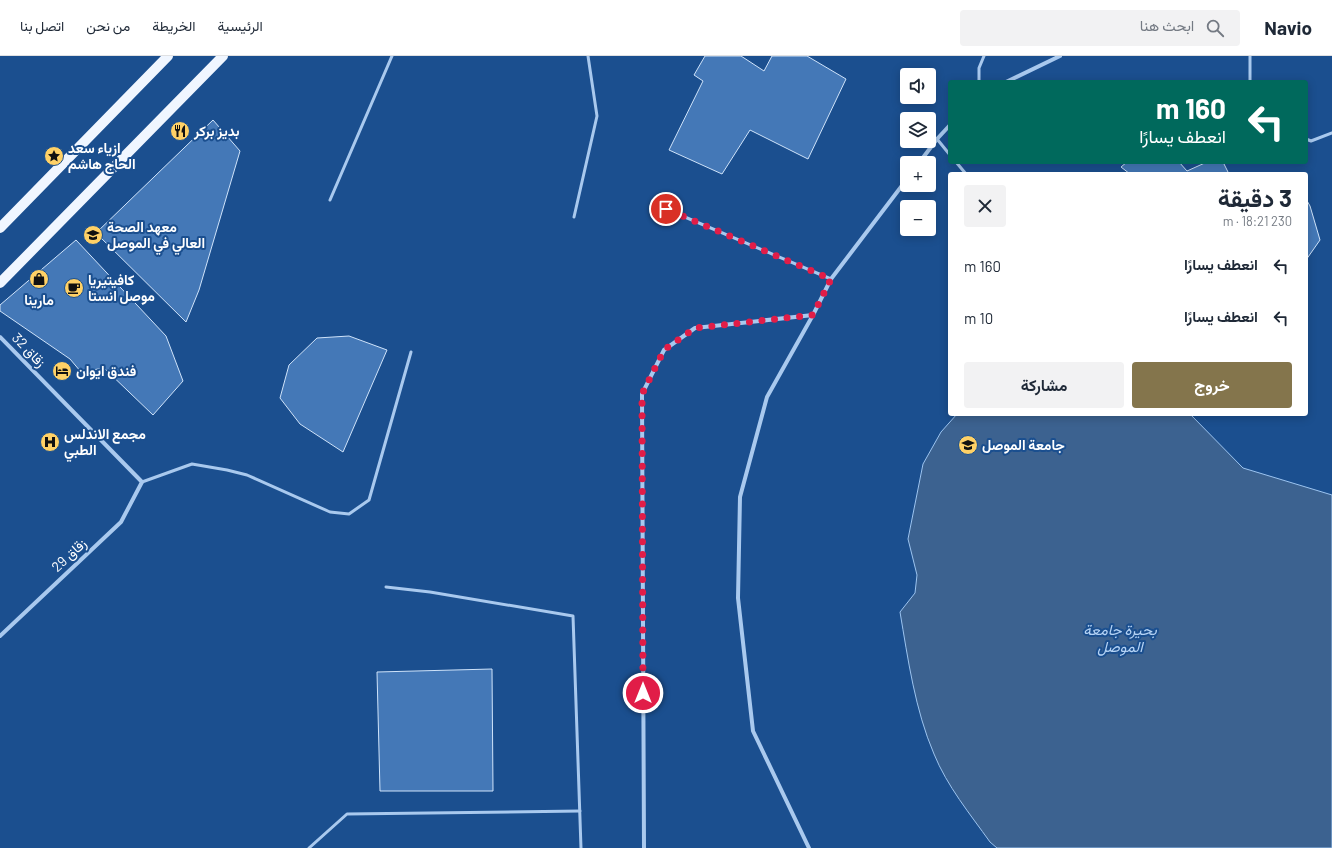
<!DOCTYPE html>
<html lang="ar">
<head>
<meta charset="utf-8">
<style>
	body { margin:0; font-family:Barlow,Vazirmatn,sans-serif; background:#f2f2f3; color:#1f2937; direction:rtl; height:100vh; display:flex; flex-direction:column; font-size:15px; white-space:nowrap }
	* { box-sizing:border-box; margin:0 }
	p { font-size:13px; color:#747a83 }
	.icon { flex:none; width:22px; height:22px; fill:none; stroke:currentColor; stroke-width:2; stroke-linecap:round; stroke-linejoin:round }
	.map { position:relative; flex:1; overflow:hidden; direction:ltr }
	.sheet { position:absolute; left:948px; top:116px; width:360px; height:244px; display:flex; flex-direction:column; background:#fff; border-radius:4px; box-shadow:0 2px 10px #0003; direction:rtl }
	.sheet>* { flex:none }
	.hud { position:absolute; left:948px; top:24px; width:360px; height:84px; border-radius:4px; box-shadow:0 2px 10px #0003; direction:rtl; background:#00695c; color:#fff; overflow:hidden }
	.fabs { position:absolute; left:900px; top:12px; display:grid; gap:8px }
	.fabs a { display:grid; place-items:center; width:36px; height:36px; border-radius:4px; background:#fff; box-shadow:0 2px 10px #0003; font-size:20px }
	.pin { position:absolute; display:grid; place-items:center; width:34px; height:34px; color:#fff; margin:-17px; border:2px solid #fff; border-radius:50%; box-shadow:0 1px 4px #0007 }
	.me { position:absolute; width:44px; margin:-22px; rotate:0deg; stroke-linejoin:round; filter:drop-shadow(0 0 3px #0008) }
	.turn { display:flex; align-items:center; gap:14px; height:84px; padding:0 16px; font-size:18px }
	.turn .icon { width:52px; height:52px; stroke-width:2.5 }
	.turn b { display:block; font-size:28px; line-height:34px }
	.round { display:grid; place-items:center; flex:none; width:42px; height:42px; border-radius:4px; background:#f2f2f3 }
	.head { display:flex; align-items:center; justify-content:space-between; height:68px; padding:0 16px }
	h1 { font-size:24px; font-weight:700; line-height:30px }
	.cta { display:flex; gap:8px; margin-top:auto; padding:8px 16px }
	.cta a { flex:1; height:46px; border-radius:4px; background:#84754c; color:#fff; font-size:16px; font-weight:700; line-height:46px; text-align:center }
	.cta a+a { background:#f2f2f3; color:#1f2937 }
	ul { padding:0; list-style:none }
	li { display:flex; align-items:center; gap:12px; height:52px; padding:0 16px }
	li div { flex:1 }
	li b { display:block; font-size:15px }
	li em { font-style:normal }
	header { display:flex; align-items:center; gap:24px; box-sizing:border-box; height:56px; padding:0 20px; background:#fff; border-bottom:1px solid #e0e1e3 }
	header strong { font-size:19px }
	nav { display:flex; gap:22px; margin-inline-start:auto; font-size:14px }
	.search { width:280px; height:36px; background:#f2f2f3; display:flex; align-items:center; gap:10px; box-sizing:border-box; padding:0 14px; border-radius:4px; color:#747a83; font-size:15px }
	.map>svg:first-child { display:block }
	.water { fill:#3c6290; stroke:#9cc4f0 }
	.building { fill:#4478b7; stroke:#cfe3fa }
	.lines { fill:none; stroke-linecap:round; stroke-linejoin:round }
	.service { stroke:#a9c9ee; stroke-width:3 }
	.minor { stroke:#a9c9ee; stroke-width:4 }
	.primary { stroke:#f0f6ff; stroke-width:10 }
	.route { stroke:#e11d48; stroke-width:7; stroke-dasharray:0 12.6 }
	.labels { text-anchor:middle; stroke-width:4; stroke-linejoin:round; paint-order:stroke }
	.poi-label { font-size:14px; font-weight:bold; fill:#fff; stroke:#1b4f8f; text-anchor:start }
	.street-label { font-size:14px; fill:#fff; stroke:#1b4f8f }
	.water-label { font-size:15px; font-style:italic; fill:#b5d3f5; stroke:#1b4f8f }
</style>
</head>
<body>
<header>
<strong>Navio</strong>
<div class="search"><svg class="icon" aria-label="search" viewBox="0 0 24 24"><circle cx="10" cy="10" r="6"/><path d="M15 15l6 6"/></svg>ابحث هنا</div>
<nav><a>الرئيسية</a><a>الخريطة</a><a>من نحن</a><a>اتصل بنا</a></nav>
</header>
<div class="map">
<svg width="1332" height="792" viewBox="0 0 1332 792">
	<rect width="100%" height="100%" fill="#1b4f8f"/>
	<path class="water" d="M957,358H1190L1243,412L1332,439V792H997L990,786C970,758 947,730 934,698C915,654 908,603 900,556L915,537L917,519L908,483L923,408L941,376Z"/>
	<g class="building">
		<path d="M705,0H741L764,15L772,0H807L846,23L808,103L750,74L722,118L669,94L703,25L694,19Z"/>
		<path d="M213,64L240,95L199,234L186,266L96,177Z"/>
		<path d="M1127,106H1179L1187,115L1207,106H1223L1229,118H1130L1121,111Z"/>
		<path d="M1306,143L1310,150L1320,184L1306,204Z"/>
		<path d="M76,184L166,280L183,325L153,359L104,312L81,316L70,303L0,255V249Z"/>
		<path d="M349,280L387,294L343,396L300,368L280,342L289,309L317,282Z"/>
		<path d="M492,613L493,735H380L377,616Z"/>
	</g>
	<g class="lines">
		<g class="service">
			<path d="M1250,0V26"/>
			<path d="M979,26V12L984,0"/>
			<path d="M937,83L950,99"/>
			<path d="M1306,83L1311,85L1332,77"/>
			<path d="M956,106L966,118"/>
			<path d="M330,144L392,0"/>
			<path d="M666,153L831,223"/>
			<path d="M574,161L597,60L588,0"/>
			<path d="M142,426L192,408L227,414L247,419L330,456L349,458L369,444L411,296"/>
			<path d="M386,531L430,536L573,560L581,792"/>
			<path d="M309,792L347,758L580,755"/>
		</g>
		<g class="minor">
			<path d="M1006,26L1060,0"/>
			<path d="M919,107L937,83L950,69"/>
			<path d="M0,281L142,426L121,466L0,580"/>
			<path d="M644,792L642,338L664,294L695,272L813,259"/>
			<path d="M809,792L753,675L738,542L740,441L767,341L813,259L831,223L907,123"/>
		</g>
		<g class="primary">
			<path d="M0,172L168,0"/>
			<path d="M0,227L223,0"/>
		</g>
	</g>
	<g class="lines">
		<path class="route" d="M643,637L642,338L664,294L695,272L813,259L831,223L666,153"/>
	</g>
	<defs>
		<symbol id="restaurant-disc" viewBox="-11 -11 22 22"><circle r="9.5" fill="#ffd166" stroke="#1b4f8f"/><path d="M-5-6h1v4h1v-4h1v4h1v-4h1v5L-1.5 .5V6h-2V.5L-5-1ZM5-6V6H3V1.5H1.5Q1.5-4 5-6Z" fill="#111"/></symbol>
		<symbol id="sight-disc" viewBox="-11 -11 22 22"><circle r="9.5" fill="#ffd166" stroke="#1b4f8f"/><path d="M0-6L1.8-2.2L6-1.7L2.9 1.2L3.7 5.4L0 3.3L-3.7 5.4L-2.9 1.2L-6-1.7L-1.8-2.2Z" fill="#111"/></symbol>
		<symbol id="university-disc" viewBox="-11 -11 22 22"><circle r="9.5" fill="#ffd166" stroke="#1b4f8f"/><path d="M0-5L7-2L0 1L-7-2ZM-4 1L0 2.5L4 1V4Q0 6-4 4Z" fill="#111"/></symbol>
		<symbol id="shop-disc" viewBox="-11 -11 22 22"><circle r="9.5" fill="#ffd166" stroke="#1b4f8f"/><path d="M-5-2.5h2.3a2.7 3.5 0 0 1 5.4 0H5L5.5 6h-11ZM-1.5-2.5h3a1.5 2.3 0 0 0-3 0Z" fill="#111"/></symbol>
		<symbol id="cafe-disc" viewBox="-11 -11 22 22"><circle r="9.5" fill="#ffd166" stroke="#1b4f8f"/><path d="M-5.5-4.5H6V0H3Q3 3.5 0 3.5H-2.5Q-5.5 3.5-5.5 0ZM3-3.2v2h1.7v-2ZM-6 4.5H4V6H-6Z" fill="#111"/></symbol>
		<symbol id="hotel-disc" viewBox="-11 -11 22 22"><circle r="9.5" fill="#ffd166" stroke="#1b4f8f"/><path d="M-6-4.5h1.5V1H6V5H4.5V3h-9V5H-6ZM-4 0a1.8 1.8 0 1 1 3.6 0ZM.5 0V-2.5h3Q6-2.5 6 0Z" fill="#111"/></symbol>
		<symbol id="hospital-disc" viewBox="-11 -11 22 22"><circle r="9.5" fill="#ffd166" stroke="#1b4f8f"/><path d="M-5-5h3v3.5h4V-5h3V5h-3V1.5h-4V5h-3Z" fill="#111"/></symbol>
	</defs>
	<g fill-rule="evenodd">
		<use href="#restaurant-disc" x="169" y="64" width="22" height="22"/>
		<use href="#sight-disc" x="43" y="89" width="22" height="22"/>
		<use href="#university-disc" x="82" y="168" width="22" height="22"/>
		<use href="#shop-disc" x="28" y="212" width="22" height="22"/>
		<use href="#cafe-disc" x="63" y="221" width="22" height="22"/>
		<use href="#hotel-disc" x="51" y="304" width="22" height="22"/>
		<use href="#hospital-disc" x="39" y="375" width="22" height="22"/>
		<use href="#university-disc" x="957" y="378" width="22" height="22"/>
	</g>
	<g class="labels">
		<g class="poi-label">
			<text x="194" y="80">بديز بركر</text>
			<text x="68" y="97">ازياء سعد<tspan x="68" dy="16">الحاج هاشم</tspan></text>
			<text x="107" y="176">معهد الصحة<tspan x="107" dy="16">العالي في الموصل</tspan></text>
			<text x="88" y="229">كافيتيريا<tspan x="88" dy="16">موصل انستا</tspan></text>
			<text x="39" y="249" text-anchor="middle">مارينا</text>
			<text x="76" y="320">فندق ايوان</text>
			<text x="64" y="383">مجمع الاندلس<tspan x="64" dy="16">الطبي</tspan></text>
			<text x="982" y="394">جامعة الموصل</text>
		</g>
		<g class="street-label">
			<text transform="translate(29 294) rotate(46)" y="5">زقاق 32</text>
			<text transform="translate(69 499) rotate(-43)" y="5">زقاق 29</text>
		</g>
		<g class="water-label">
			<text x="1120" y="579">بحيرة جامعة<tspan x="1120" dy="17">الموصل</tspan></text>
		</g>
	</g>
</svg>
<div class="fabs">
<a><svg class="icon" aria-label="sound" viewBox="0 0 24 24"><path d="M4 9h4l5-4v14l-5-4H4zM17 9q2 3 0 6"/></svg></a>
<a><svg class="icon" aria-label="layers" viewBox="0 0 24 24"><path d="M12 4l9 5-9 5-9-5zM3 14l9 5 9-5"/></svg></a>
<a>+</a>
<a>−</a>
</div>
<div class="pin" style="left:666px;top:153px;background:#d93025"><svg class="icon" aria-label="arrive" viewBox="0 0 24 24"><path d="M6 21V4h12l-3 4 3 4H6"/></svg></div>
<svg class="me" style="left:643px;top:637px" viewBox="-20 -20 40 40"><circle r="17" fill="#e11d48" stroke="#fff" stroke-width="3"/><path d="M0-11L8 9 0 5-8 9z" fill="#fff"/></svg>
<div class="hud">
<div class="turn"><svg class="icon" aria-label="left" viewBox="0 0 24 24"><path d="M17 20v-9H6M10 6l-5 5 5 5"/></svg><div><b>160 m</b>انعطف يسارًا</div></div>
</div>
<section class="sheet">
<div class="head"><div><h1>3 دقيقة</h1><p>230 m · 18:21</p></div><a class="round"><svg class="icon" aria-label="close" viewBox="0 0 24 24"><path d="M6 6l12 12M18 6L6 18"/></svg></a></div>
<ul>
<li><svg class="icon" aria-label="left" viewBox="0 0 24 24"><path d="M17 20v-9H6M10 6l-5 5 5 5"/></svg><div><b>انعطف يسارًا</b></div><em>160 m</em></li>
<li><svg class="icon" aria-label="left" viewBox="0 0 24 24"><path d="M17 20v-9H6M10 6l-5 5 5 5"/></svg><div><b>انعطف يسارًا</b></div><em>10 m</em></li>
</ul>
<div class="cta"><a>خروج</a><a>مشاركة</a></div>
</section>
</div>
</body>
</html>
